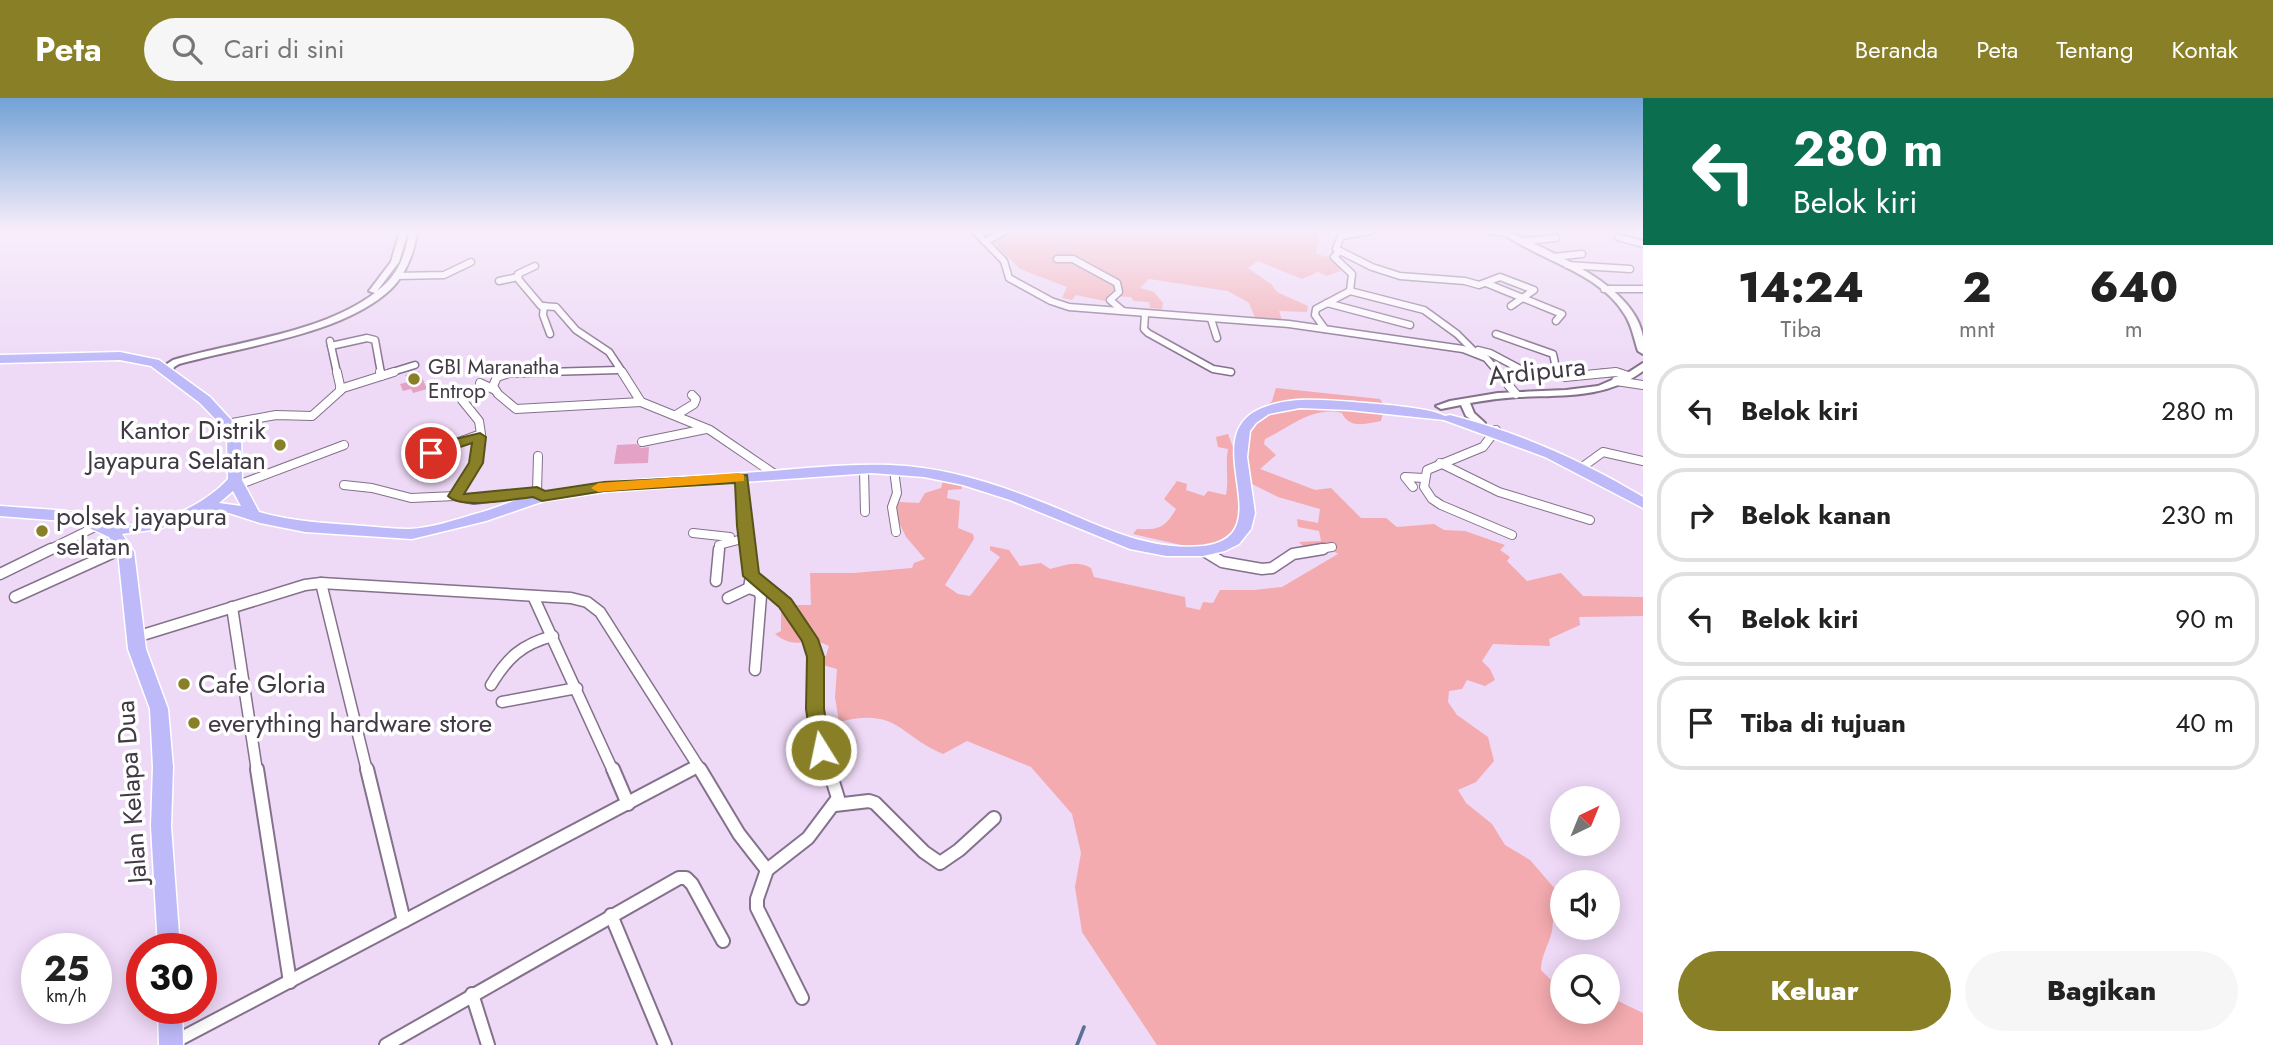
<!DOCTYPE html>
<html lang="id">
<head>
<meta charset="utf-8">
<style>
	body { margin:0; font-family:Jost,sans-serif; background:#f6f6f6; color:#222; height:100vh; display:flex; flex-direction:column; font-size:26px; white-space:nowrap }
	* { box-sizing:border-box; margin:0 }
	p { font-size:23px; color:#767676 }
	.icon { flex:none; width:38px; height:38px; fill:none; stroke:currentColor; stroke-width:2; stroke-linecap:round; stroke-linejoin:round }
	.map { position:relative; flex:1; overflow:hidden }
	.sheet { display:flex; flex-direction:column; background:#fff; width:630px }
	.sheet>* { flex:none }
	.banner { background:#0b6e4f; color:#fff; overflow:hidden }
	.needle { width:46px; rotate:43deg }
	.fabs { position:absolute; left:1550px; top:688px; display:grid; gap:14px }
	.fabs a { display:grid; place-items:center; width:70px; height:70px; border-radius:50%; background:#fff; box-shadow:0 4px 18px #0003; font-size:35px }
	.speed { position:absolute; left:21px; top:835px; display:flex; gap:14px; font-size:35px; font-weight:700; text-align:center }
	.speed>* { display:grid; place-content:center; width:91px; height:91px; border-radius:50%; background:#fff; box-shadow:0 4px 18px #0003; line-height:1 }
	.speed small { font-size:18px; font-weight:400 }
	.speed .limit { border:10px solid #d22; background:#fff; color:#111 }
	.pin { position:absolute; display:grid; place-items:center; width:60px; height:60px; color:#fff; margin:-30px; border:4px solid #fff; border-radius:50%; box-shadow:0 2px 7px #0007 }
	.me { position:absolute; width:77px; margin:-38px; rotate:350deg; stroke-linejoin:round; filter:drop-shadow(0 0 5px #0008) }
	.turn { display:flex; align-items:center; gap:24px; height:147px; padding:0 35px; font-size:32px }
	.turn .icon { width:91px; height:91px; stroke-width:2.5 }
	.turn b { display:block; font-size:49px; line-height:60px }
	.eta { display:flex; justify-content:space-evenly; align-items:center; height:119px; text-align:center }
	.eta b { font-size:42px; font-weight:800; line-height:49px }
	.primary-button { display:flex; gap:14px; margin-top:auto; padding:14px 35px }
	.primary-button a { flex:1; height:80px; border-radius:42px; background:#887f26; color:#fff; font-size:28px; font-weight:800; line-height:80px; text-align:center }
	.primary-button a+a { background:#f6f6f6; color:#222 }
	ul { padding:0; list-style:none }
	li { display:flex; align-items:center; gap:21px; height:94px; margin:0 14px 10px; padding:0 21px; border:4px solid #e0e0e0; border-radius:28px }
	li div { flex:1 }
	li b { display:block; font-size:26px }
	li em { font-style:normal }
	header { display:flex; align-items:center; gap:42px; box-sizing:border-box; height:98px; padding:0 35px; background:#887f26; color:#fff }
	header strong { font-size:33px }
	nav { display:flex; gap:38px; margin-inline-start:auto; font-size:24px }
	.search { width:490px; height:63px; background:#f6f6f6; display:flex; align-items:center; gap:18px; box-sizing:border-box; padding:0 24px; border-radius:38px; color:#767676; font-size:26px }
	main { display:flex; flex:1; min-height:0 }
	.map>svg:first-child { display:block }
	.green { fill:#f3abaf }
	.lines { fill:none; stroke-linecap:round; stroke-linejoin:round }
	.stream { stroke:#597097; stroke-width:3.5 }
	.building { fill:#e4a2c6 }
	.street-far3-casing { stroke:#84718b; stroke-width:9 }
	.street-far2-casing { stroke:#84718b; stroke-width:10 }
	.street-far1-casing { stroke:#84718b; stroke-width:13 }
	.street-casing { stroke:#84718b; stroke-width:16 }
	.secondary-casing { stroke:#84718b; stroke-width:4 }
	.highway-casing { stroke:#fff; stroke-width:3 }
	.street-far3 { stroke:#fff; stroke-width:6 }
	.street-far2 { stroke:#fff; stroke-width:8 }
	.street-far1 { stroke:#fff; stroke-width:10 }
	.street { stroke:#fff; stroke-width:12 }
	.secondary { fill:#fff; fill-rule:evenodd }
	.highway { fill:#bebaf9; fill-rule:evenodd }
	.route { fill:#887f26; stroke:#585319; stroke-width:2 }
	.slow { fill:#f59e0b }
	.poi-dot { fill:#887f26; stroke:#fff; stroke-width:2.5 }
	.labels { text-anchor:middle; stroke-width:7; stroke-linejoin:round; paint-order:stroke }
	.far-poi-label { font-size:21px; fill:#413944; stroke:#fff; text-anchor:start }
	.street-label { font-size:26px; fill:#413944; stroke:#fff }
	.poi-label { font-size:26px; fill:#413944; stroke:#fff; text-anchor:start }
</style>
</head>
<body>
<header>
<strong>Peta</strong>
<div class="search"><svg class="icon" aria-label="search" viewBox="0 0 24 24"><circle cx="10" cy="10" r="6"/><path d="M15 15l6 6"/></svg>Cari di sini</div>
<nav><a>Beranda</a><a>Peta</a><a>Tentang</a><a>Kontak</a></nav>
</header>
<main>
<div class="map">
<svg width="1643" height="947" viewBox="0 0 1643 947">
	<rect width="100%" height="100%" fill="#eed9f6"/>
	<g class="green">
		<path d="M1015,133H1319L1316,156L1333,160L1341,173L1327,178L1318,174L1302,181L1258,163L1248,170L1271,186L1277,194L1308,208L1307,214L1279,213L1283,225L1256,222L1249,205L1228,193L1149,181L1140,190L1154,194L1163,205L1162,211L1150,210L1149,204L1134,203L1131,199L1109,198V204L1076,197L1072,202L1062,200L1067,189L1020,171L991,142Z"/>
		<path d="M1276,290L1380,301C1385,307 1383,316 1381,323C1366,326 1349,331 1342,315C1312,308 1291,329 1265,341L1264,346L1276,357L1260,371L1315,392L1331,390L1361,420H1386L1397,429L1434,426L1444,432L1465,433L1505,447L1500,452L1510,459L1507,463L1527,483L1561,475L1583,498L1643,499V518L1579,519L1580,527L1549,541L1550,548L1493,546L1482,563L1490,571L1495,582L1485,588L1467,582L1462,591L1449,593L1448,604L1457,617L1488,639L1494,663L1476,684L1458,692L1466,705L1492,726L1505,747L1530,762L1556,792C1553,805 1554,820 1552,833C1549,847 1541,857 1541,872L1563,894V914H1608V906L1616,902L1643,915V947H1157L1082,834L1075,789L1081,755L1072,716L1031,669L967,643L943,656C898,637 898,609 839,624L835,599L837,571L819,566L817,558H826L829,548L813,541C799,547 787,546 775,536L781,533V511L788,507H811L810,475H853L912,470L914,465L925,461L906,439L895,416L899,404L919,405L925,395L941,390L944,379L960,383L962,391L948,392L947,400L960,403L958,430L973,436L974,441L945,487L958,496L970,498L1000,459L990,452V448L1009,452L1020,468L1041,465L1050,471C1066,467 1077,462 1091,470L1094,479L1185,499L1186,509L1200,512L1203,504L1213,505L1220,492H1255L1282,489L1338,456L1326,448L1306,451L1299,444L1321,443L1319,433L1298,429L1297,421L1318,425L1320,411L1278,399L1252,386L1242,385L1246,412L1230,442L1211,450H1194L1133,436L1137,431C1159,432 1165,430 1176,411L1164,401L1177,383L1187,386L1186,392L1204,398L1208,393L1226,397C1229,381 1225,366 1228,351L1218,349L1216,339L1228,336L1234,352L1242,354L1246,343L1237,334L1256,311L1265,310L1272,303Z"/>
	</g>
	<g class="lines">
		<path class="stream" d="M1077,947L1084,929"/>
	</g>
	<g class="building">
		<path d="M419,273L427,291L413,295L411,291L403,293L400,286L408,284L405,277Z"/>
		<path d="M636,346L641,350L649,349L648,365L614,366L617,347Z"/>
	</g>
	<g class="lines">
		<defs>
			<g id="street-far3">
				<path d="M975,133L1004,163L1009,180L1051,203L1069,209L1289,226L1463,251L1486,260L1499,275"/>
				<path d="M1370,133L1341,138L1336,151L1372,169L1400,178L1465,183L1479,187L1500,179L1534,192L1511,208"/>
				<path d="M1491,133L1508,135"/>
				<path d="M1618,139L1643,146"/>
				<path d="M1524,143L1556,140"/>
				<path d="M985,144L1003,134"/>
				<path d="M1552,159L1582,156"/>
				<path d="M1057,161H1073L1117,185L1119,194L1110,202L1123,213"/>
				<path d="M1567,167L1630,171"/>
				<path d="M535,168L518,176L519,182L541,208L556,209L576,232L609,254L623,275"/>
				<path d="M396,178L444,177L471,164"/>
				<path d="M499,183L518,179"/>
				<path d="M1486,185L1562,216L1556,223"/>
				<path d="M1604,191H1643"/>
				<path d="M1350,193L1424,212L1457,236L1474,253"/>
				<path d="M1327,205L1410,227"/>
				<path d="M544,208L543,217L550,236"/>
				<path d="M1145,216L1144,231L1148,235L1213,271L1231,274"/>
				<path d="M1211,221L1217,240"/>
				<path d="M1325,231L1315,217L1316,211L1350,193L1352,176L1334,159L1339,154"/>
				<path d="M1496,236L1553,256L1556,270L1561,275"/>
				<path d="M330,243L337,275"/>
				<path d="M331,248L367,240L375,242L381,275"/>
				<path d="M1478,252L1490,255L1522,272"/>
				<path d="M389,275L415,267"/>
				<path d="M508,275L619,272"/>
				<path d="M1602,275H1620"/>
			</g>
			<g id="street-far2">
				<path d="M380,274L381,278"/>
				<path d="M558,274L509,275L497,279L493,288L498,296L516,311L641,304"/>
				<path d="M622,274L641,304L710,332L776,377"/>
				<path d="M1497,274L1516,296"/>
				<path d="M1560,274L1565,279L1616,274L1628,278"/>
				<path d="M1616,283L1643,287"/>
				<path d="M480,285L495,292"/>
				<path d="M340,291L394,274"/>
				<path d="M676,317L694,306L696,301L692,297"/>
				<path d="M227,326L276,317L312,318L341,292L337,274"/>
				<path d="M1496,332L1483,349L1427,372L1424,389L1432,401L1441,407L1512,437"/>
				<path d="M480,339L476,365L455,398L474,402L537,394L542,399"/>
				<path d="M642,344L706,331"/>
				<path d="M424,364L437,352L481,336L479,323L462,302"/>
				<path d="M1440,365L1499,394L1590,422"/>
				<path d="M1581,370L1603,354L1643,363"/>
				<path d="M864,372L865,414"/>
				<path d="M894,372L897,395L892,409L896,434"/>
				<path d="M742,380L747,452"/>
				<path d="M238,387L344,347"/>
				<path d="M344,387L372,390L411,400L455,398"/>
				<path d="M1413,389L1405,379L1424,380"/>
				<path d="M537,394L538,358"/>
				<path d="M693,435L730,439"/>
				<path d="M48,452L99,427"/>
				<path d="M117,452L124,449"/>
				<path d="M719,452V447L746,440"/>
				<path d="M1313,452L1332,449"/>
			</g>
			<g id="street-far1">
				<path d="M747,451L750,475L781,500L809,541L815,559L818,636L830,673"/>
				<path d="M1204,453L1222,464L1262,471L1272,470L1293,456L1323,451"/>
				<path d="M0,476L51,451"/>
				<path d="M751,478L749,490L758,493L761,498L755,572"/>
				<path d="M716,483L719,451"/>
				<path d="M321,485L367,673"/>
				<path d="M533,498L613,673"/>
				<path d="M15,499L121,451"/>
				<path d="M728,500L749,490"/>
				<path d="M232,509L257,673"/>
				<path d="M136,539L305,487L321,485L571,500L587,504L600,514L698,668L689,673"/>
				<path d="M491,587C507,560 522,546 553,538"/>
				<path d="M502,604L577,590"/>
				<path d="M698,668L701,673"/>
			</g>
			<g id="street">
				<path d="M257,671L290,884"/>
				<path d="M613,671L628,706"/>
				<path d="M700,671L739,736L767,772L808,740L838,700L829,671"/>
				<path d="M835,707L869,703L875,705L924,754L940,765L959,752L994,720"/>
				<path d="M767,772L757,801V810L802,900"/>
				<path d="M611,817L665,947"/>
				<path d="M404,823L692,671"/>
				<path d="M472,896L488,947"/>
				<path d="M174,944L404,823L367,671"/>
				<path d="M386,947L679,780H686L692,786L723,843"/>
			</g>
			<g id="secondary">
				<path d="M400,133H408L399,164L377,193C397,179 406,157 409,133H417C415,153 406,176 391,191C342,237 243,248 179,266L174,269L171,277H165L163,275L167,266L173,262C237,243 320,236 375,195L369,193L391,164Z"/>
				<path d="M1499,133H1508C1549,154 1635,187 1643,239C1643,244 1643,251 1643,256L1638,253C1634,241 1632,228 1625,217C1599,173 1537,162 1499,133Z"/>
				<path d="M1643,265V273C1606,301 1562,297 1518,299C1502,300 1486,302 1470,305L1474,315L1485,325L1480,328L1466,318L1461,307L1441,311L1436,308L1450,303L1498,295L1566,292L1598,288L1626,276Z"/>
			</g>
			<g id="highway">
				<path d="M120,254L159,262L210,299L234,325L241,339L242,382L259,414C293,424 328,425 364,428C379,429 395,431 410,431C431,430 455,422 475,416C499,410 521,398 545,394C610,381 677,380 744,375C792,372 841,365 890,367C944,369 994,385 1044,405C1095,425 1146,454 1203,448C1285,438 1193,338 1262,310C1290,298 1325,302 1354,304C1375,306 1429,309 1445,318L1450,317C1518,334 1583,363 1643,399V410L1545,359L1444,322L1349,312L1300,310L1269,316L1256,325L1250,333L1247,359L1255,415L1251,431L1239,446L1225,453L1203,458H1166L1130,451L1010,402L963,387L924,379L871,375L604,394L544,403L486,423L412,441L305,434L260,425L229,415L205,414L159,431L122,436L134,454L146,551L168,611L173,669L171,728L180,850H158L151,728L153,669L150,611L128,551L118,454L109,439L76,424L0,418V408C25,410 50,411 75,414C86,415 95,421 106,425C144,436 203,409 228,381L227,339L223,329L200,305L151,268L120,262L0,265V257ZM233,393L241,408L219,405Z"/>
				<path d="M158,910H182L183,947H159Z"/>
			</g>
		</defs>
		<use href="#street-far3" class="street-far3-casing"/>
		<use href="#street-far2" class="street-far2-casing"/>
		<use href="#street-far1" class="street-far1-casing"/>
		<use href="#street" class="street-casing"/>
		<use href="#secondary" class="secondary-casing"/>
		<use href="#highway" class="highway-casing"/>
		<use href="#street-far3" class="street-far3"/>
		<use href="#street-far2" class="street-far2"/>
		<use href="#street-far1" class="street-far1"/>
		<use href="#street" class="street"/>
		<use href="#secondary" class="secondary"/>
		<use href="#highway" class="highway"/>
	</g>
	<linearGradient id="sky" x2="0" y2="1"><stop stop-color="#73a2d6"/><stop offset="0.5" stop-color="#f7eefb"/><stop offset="1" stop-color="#f7eefb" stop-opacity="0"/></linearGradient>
	<rect width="1643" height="265" fill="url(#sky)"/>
	<path class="route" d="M480,335L486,339L483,365L464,396L537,389L545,393L604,384L747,377L759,475L791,501L818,541L824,559V611L831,652L828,657L821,660L815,657L812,652L806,611L807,559L802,543L779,509L743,478L737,428L735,385L604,393L542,403L533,399C513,401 462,412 448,398L469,365L472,345L431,359L424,355L443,344Z"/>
	<path class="slow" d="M739,375L744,377V383L598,394L591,390L598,385Z"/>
	<g class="poi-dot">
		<circle cx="414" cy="281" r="7"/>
		<circle cx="280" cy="347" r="7"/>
		<circle cx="42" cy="433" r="7"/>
		<circle cx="184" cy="586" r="7"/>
		<circle cx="194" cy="625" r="7"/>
	</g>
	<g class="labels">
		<g class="far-poi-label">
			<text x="428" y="276">GBI Maranatha<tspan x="428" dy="24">Entrop</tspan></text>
		</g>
		<g class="street-label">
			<text transform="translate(1537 273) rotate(-6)" y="9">Ardipura</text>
			<text transform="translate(131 694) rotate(-94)" y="9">Jalan Kelapa Dua</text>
		</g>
		<g class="poi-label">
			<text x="266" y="341" text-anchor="end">Kantor Distrik<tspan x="266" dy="30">Jayapura Selatan</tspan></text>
			<text x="56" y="427">polsek jayapura<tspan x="56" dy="30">selatan</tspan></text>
			<text x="198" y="595">Cafe Gloria</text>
			<text x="208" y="634">everything hardware store</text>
		</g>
	</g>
</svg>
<div class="fabs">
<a><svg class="needle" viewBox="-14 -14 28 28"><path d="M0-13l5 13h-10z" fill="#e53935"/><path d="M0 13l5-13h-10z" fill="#767676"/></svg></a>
<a><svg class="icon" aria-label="sound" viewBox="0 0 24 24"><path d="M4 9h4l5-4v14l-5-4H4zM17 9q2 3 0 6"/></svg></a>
<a><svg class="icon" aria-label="search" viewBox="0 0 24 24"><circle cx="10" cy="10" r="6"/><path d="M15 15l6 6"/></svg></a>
</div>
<div class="speed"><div>25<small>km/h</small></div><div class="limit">30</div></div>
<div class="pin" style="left:431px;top:355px;background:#d93025"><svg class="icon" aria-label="arrive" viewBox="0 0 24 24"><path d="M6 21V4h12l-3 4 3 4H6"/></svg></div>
<svg class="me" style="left:821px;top:652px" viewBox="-20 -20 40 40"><circle r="17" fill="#887f26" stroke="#fff" stroke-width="3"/><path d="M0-11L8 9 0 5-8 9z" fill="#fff"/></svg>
</div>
<section class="sheet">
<div class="banner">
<div class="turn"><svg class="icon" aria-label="left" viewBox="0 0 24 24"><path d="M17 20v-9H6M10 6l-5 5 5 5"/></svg><div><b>280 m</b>Belok kiri</div></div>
</div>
<div class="eta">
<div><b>14:24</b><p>Tiba</p></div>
<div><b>2</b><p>mnt</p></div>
<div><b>640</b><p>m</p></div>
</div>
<ul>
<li><svg class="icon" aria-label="left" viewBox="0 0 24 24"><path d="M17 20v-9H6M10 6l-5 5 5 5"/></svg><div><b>Belok kiri</b></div><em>280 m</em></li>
<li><svg class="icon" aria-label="right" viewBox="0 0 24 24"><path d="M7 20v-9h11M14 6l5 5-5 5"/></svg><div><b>Belok kanan</b></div><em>230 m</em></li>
<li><svg class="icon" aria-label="left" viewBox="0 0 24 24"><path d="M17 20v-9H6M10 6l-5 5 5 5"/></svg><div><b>Belok kiri</b></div><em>90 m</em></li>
<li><svg class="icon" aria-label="arrive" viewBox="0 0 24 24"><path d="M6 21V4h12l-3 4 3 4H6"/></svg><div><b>Tiba di tujuan</b></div><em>40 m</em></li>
</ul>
<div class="primary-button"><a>Keluar</a><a>Bagikan</a></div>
</section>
</main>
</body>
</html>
